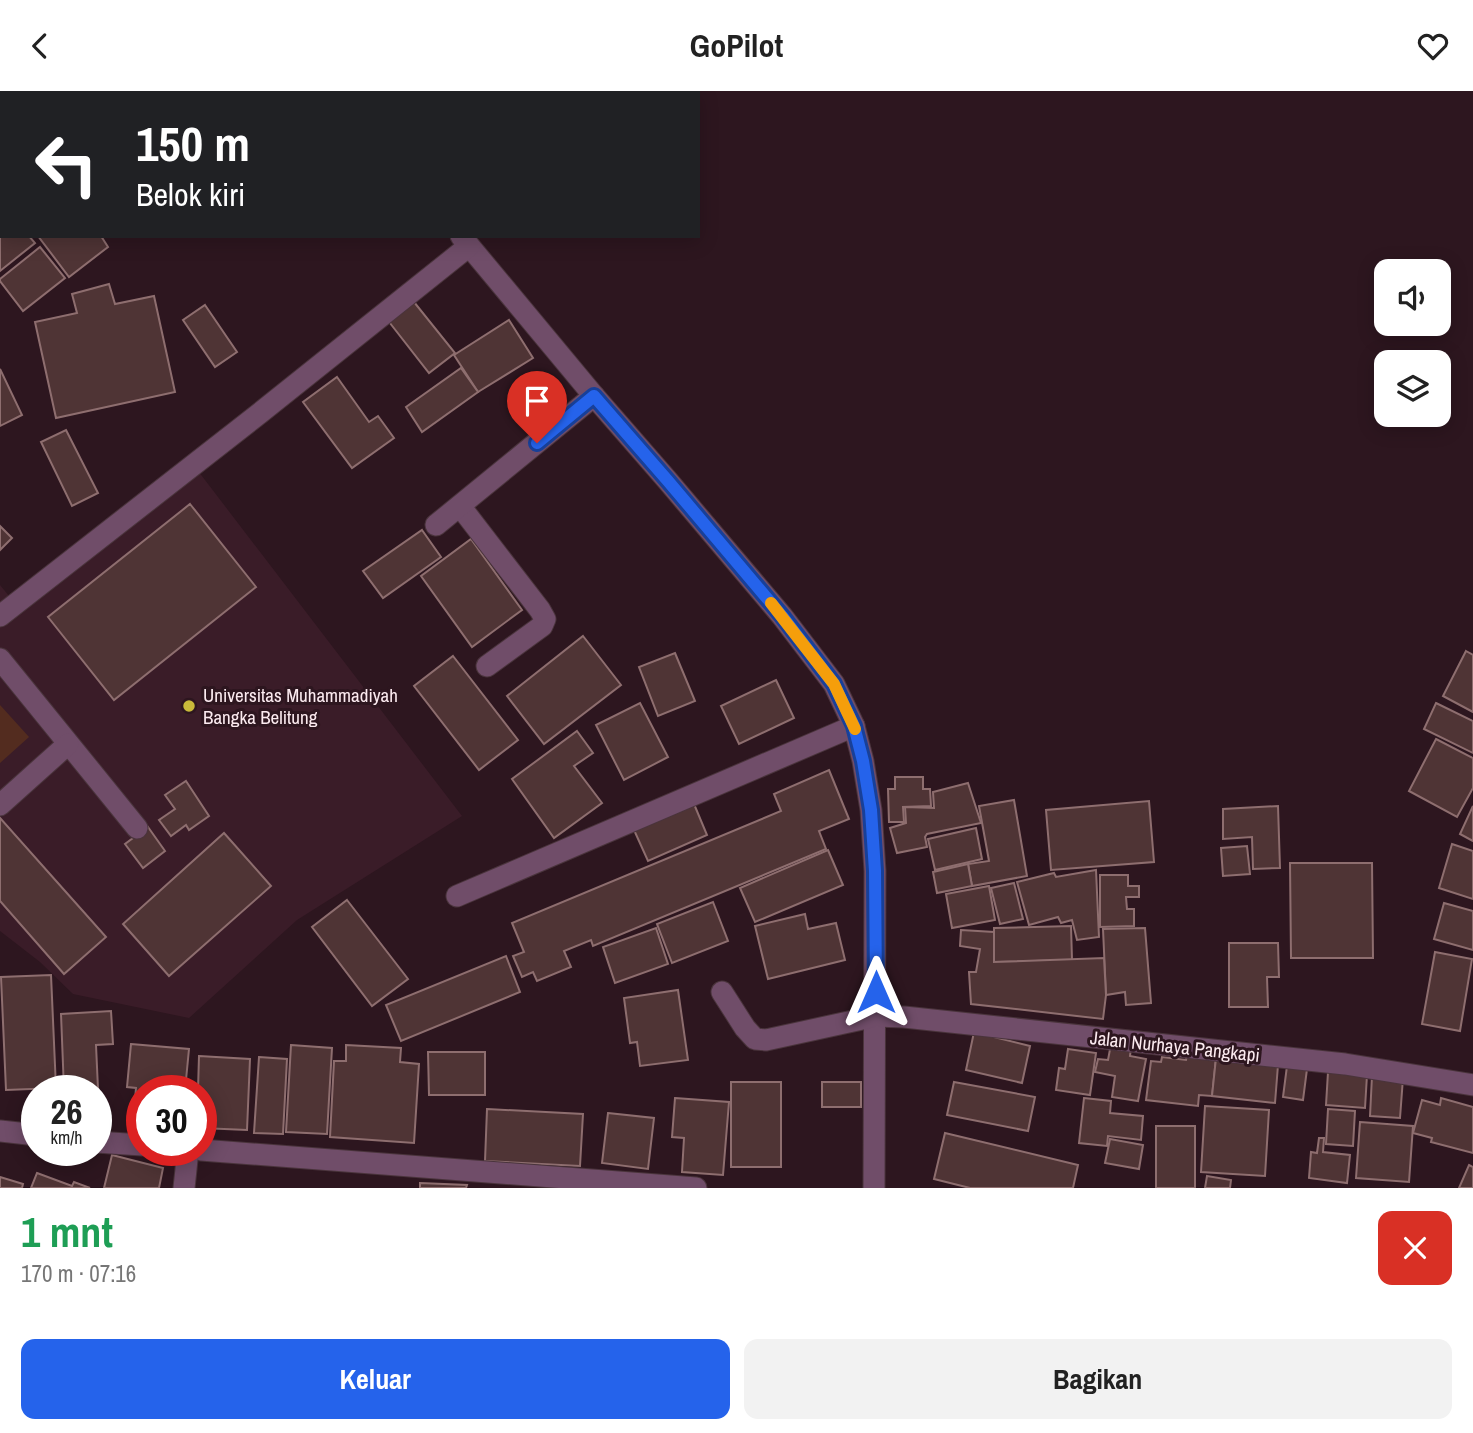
<!DOCTYPE html>
<html lang="id">
<head>
<meta charset="utf-8">
<style>
	body { margin:0; font-family:"Archivo Narrow",sans-serif; background:#f2f2f2; color:#222; height:100vh; display:flex; flex-direction:column; font-size:26px; white-space:nowrap }
	* { box-sizing:border-box; margin:0 }
	p { font-size:23px; color:#767676 }
	.icon { flex:none; width:38px; height:38px; fill:none; stroke:currentColor; stroke-width:2; stroke-linecap:round; stroke-linejoin:round }
	.map { position:relative; height:1097px; overflow:hidden }
	.drawer { display:flex; flex-direction:column; background:#fff; flex:1 }
	.drawer>* { flex:none }
	.banner { position:absolute; left:0px; top:0px; width:700px; height:147px; box-shadow:0 4px 18px #0003; background:#202124; color:#fff; overflow:hidden }
	.controls { position:absolute; left:1374px; top:168px; display:grid; gap:14px }
	.controls a { display:grid; place-items:center; width:77px; height:77px; border-radius:14px; background:#fff; box-shadow:0 4px 18px #0003; font-size:35px }
	.speed { position:absolute; left:21px; top:984px; display:flex; gap:14px; font-size:35px; font-weight:700; text-align:center }
	.speed>* { display:grid; place-content:center; width:91px; height:91px; border-radius:50%; background:#fff; box-shadow:0 4px 18px #0003; line-height:1 }
	.speed small { font-size:18px; font-weight:400 }
	.speed .limit { border:10px solid #d22; background:#fff; color:#111 }
	.pin { position:absolute; display:grid; place-items:center; width:60px; height:60px; color:#fff; margin:-72px -30px; border-radius:50% 50% 50% 0; rotate:-45deg; box-shadow:0 0 7px #0007 }
	.pin .icon { rotate:45deg }
	.me { position:absolute; width:77px; margin:-38px; rotate:0deg; stroke-linejoin:round; filter:drop-shadow(0 0 5px #0008) }
	.turn { display:flex; align-items:center; gap:24px; height:147px; padding:0 21px; font-size:32px }
	.turn .icon { width:91px; height:91px; stroke-width:2.5 }
	.turn b { display:block; font-size:49px; line-height:60px }
	.round { display:grid; place-items:center; flex:none; width:74px; height:74px; border-radius:14px; background:#f2f2f2 }
	.summary { display:flex; align-items:center; justify-content:space-between; height:119px; padding:0 21px }
	h1 { font-size:42px; font-weight:700; line-height:52px; color:#1e9e55 }
	.action { display:flex; gap:14px; margin-top:auto; padding:14px 21px }
	.action a { flex:1; height:80px; border-radius:14px; background:#2563eb; color:#fff; font-size:28px; font-weight:700; line-height:80px; text-align:center }
	.action a+a { background:#f2f2f2; color:#222 }
	header { display:flex; justify-content:space-between; align-items:center; height:91px; padding:0 21px; background:#fff; font-size:32px; font-weight:700 }
	.map>svg:first-child { display:block }
	.built { fill:#3a1c28 }
	.green { fill:#532c1f }
	.building { fill:#4f3435; stroke:#8e6e6f; stroke-width:2 }
	.lines { fill:none; stroke-linecap:round; stroke-linejoin:round }
	.minor-casing { stroke:#4a343c; stroke-width:23 }
	.minor { stroke:#704d69; stroke-width:21 }
	.route-casing { stroke:#184099; stroke-width:18 }
	.route { stroke:#2563eb; stroke-width:12 }
	.slow { stroke:#f59e0b; stroke-width:12 }
	.poi-dot { fill:#c9ba3a; stroke:#2d161f; stroke-width:2.5 }
	.labels { text-anchor:middle; stroke-width:6; stroke-linejoin:round; paint-order:stroke }
	.poi-label { font-size:19px; fill:#fcebf0; stroke:#2d161f; text-anchor:start }
	.street-label { font-size:19px; fill:#fcebf0; stroke:#2d161f }
</style>
</head>
<body>
<header><svg class="icon" aria-label="back" viewBox="0 0 24 24"><path d="M15 5l-7 7 7 7"/></svg>GoPilot<svg class="icon" aria-label="heart" viewBox="0 0 24 24"><path d="M12 20l-8-8c-3-5 5-10 8-4 3-6 11-1 8 4z"/></svg></header>
<div class="map">
<svg width="1473" height="1097" viewBox="0 0 1473 1097">
	<rect width="100%" height="100%" fill="#2d161f"/>
	<path class="built" d="M192,372L462,725L297,829L189,927L73,903L40,871L0,840V494L9,505Z"/>
	<path class="green" d="M0,614L29,646L0,672Z"/>
	<g class="building">
		<path d="M80,0H146L147,2H81Z"/>
		<path d="M0,109L2,111V145H29L35,152L0,180Z"/>
		<path d="M38,145H101L108,156L69,186Z"/>
		<path d="M40,156L65,187L23,220L0,190V188Z"/>
		<path d="M109,193L115,213L154,205L175,301L56,327L35,231L77,222L72,203Z"/>
		<path d="M410,206L455,262L429,282L386,227Z"/>
		<path d="M205,214L237,261L215,276L183,229Z"/>
		<path d="M509,229L533,267L478,301L454,264Z"/>
		<path d="M461,277L478,301L422,341L406,316Z"/>
		<path d="M0,278L22,324L0,335Z"/>
		<path d="M337,286L369,331L378,325L394,347L352,377L303,311Z"/>
		<path d="M66,339L98,402L72,415L41,351Z"/>
		<path d="M190,413L256,496L114,609L48,526Z"/>
		<path d="M0,435L12,447L0,459Z"/>
		<path d="M422,439L441,466L383,507L363,480Z"/>
		<path d="M471,448L522,519L472,556L421,485Z"/>
		<path d="M583,545L621,594L544,653L507,605Z"/>
		<path d="M1466,560L1473,564V621L1443,605Z"/>
		<path d="M675,562L695,610L658,625L639,576Z"/>
		<path d="M453,565L518,649L479,679L414,595Z"/>
		<path d="M776,589L794,627L739,653L721,615Z"/>
		<path d="M640,612L668,666L624,689L596,634Z"/>
		<path d="M1436,612L1473,630V662L1424,638Z"/>
		<path d="M577,640L593,662L574,675L602,712L554,747L512,688Z"/>
		<path d="M1436,648L1473,667V697L1457,726L1409,700Z"/>
		<path d="M829,679L849,728L819,740L826,758L593,855L591,849L564,860L571,876L537,890L533,881L522,886L513,865L524,861L512,832L781,720L774,703Z"/>
		<path d="M895,686H923V698H930L931,715L903,716L904,731H889L888,698H895Z"/>
		<path d="M186,690L209,725L189,739L186,734L171,745L159,729L175,718L165,704Z"/>
		<path d="M968,692L981,732L927,743L925,746L927,756L897,762L890,737L906,732L905,716L934,717L933,701Z"/>
		<path d="M1014,709L1027,785L972,795L968,773L989,770L979,715Z"/>
		<path d="M1149,710L1154,771L1051,779L1046,719Z"/>
		<path d="M694,713L707,744L648,770L634,739Z"/>
		<path d="M1278,715L1280,777L1253,778L1252,746L1223,748V718Z"/>
		<path d="M1473,715V750L1460,743Z"/>
		<path d="M0,727L106,846L64,883L0,810Z"/>
		<path d="M148,736L165,760L143,777L125,753Z"/>
		<path d="M976,737L982,768L935,779L928,748Z"/>
		<path d="M224,742L271,795L169,885L123,833Z"/>
		<path d="M1452,753L1473,760V808L1439,797Z"/>
		<path d="M1247,755L1250,783L1223,785L1221,757Z"/>
		<path d="M828,759L843,794L755,831L740,797Z"/>
		<path d="M1290,772H1372L1373,867H1291Z"/>
		<path d="M968,773L972,795L937,802L933,781Z"/>
		<path d="M1096,779L1099,846L1077,849L1072,829L1061,832L1058,826L1029,834L1017,791L1054,782L1056,786Z"/>
		<path d="M1100,784H1128V795H1139V806H1126L1127,818H1134V835L1100,836Z"/>
		<path d="M1014,792L1023,828L1000,833L991,797Z"/>
		<path d="M989,795L995,829L952,837L946,803Z"/>
		<path d="M347,809L408,888L372,915L312,836Z"/>
		<path d="M713,811L728,850L672,872L657,833Z"/>
		<path d="M1444,812L1473,820V859L1434,848Z"/>
		<path d="M805,823L808,838L836,832L845,869L768,888L755,835Z"/>
		<path d="M1071,835L1072,869L994,871V837Z"/>
		<path d="M656,837L668,873L615,892L603,856Z"/>
		<path d="M1145,837L1151,912L1126,914L1125,901L1106,904L1103,838Z"/>
		<path d="M961,839L994,841V871L1104,867L1106,904L1103,928L971,913L969,881H976L980,858L960,855Z"/>
		<path d="M1229,852H1278L1279,886H1267L1268,916H1229Z"/>
		<path d="M1435,861L1472,868L1460,940L1422,933Z"/>
		<path d="M506,865L520,901L401,950L386,914Z"/>
		<path d="M51,884L56,997L6,999L1,886Z"/>
		<path d="M678,899L688,969L640,975L637,951L630,952L624,907Z"/>
		<path d="M111,920L113,953L96,954L99,1020H96V999H64L61,923Z"/>
		<path d="M974,941L1030,955L1022,992L966,979Z"/>
		<path d="M131,953L189,958L185,999H142V1043L132,1042L136,997L127,996Z"/>
		<path d="M1111,953L1131,957L1130,965L1146,968L1138,1010L1112,1006L1115,985L1095,981L1098,968L1108,969Z"/>
		<path d="M291,954L332,957L327,1043L286,1041Z"/>
		<path d="M346,954L401,957L400,971L419,973L414,1052L330,1046L334,970H346Z"/>
		<path d="M1068,958L1096,962L1090,1004L1056,999L1059,977L1065,978Z"/>
		<path d="M428,961H485V1004H429Z"/>
		<path d="M1187,964L1216,967L1212,1005L1199,1004L1198,1015L1146,1009L1151,970L1161,971L1162,966L1186,969Z"/>
		<path d="M199,965L250,968L247,1039L201,1037V999H198Z"/>
		<path d="M259,966L287,968L283,1043L254,1042Z"/>
		<path d="M1216,967L1278,974L1275,1012L1212,1005Z"/>
		<path d="M1287,975L1307,978L1303,1009L1283,1006Z"/>
		<path d="M1328,981L1367,984L1365,1017L1326,1014Z"/>
		<path d="M1372,985L1403,987L1400,1027L1370,1025Z"/>
		<rect x="731" y="991" width="50" height="85"/>
		<rect x="822" y="991" width="39" height="25"/>
		<path d="M954,991L1035,1006L1028,1040L947,1024Z"/>
		<path d="M675,1007L729,1011L723,1084L682,1081L684,1047L672,1046Z"/>
		<path d="M1084,1007L1111,1010L1110,1022L1143,1025L1141,1049L1108,1045L1107,1055L1079,1052Z"/>
		<path d="M1441,1007L1473,1016V1062L1431,1051L1432,1047L1413,1042L1422,1009L1440,1014Z"/>
		<path d="M1205,1015L1269,1019L1265,1085L1201,1081Z"/>
		<path d="M487,1018L583,1023L580,1075L485,1070Z"/>
		<path d="M1328,1018L1355,1020L1353,1055L1326,1053Z"/>
		<path d="M608,1022L654,1027L648,1078L602,1072Z"/>
		<path d="M1360,1031L1413,1035L1409,1091L1356,1087Z"/>
		<rect x="1156" y="1035" width="39" height="62"/>
		<path d="M945,1042L1078,1074L1073,1097H970L934,1088Z"/>
		<path d="M1319,1047H1324L1323,1061L1350,1064L1347,1092L1309,1087L1311,1061L1317,1062Z"/>
		<path d="M1110,1048L1143,1054L1139,1078L1105,1072Z"/>
		<path d="M112,1064L163,1077L159,1097H104Z"/>
		<path d="M1469,1074L1473,1076V1097H1459Z"/>
		<path d="M37,1082L72,1095L74,1091L90,1097H31Z"/>
		<path d="M1207,1085L1231,1089L1230,1097H1205Z"/>
		<path d="M0,1086L23,1093L22,1097H0Z"/>
		<path d="M420,1092L467,1094L466,1097H420Z"/>
	</g>
	<g class="lines">
		<defs>
			<g id="minor">
				<path d="M345,0L347,2"/>
				<path d="M4,2L6,0"/>
				<path d="M429,2L432,0"/>
				<path d="M461,145L594,305L668,390L782,525L834,593L854,635L863,670L871,719L875,780L874,1097"/>
				<path d="M460,415L540,519L545,528L542,535L487,575"/>
				<path d="M436,434L594,305"/>
				<path d="M0,525L260,322L469,155"/>
				<path d="M0,568L137,737"/>
				<path d="M0,714L68,653"/>
				<path d="M457,805L854,635"/>
				<path d="M722,901L745,937L755,948L766,949L876,925L904,926L1345,973L1473,994"/>
				<path d="M0,1040L37,1044"/>
				<path d="M96,1051L142,1054"/>
				<path d="M201,1059L696,1097"/>
				<path d="M184,1097L188,1059"/>
			</g>
		</defs>
		<use href="#minor" class="minor-casing"/>
		<use href="#minor" class="minor"/>
	</g>
	<g class="lines">
		<defs>
			<path id="route" d="M537,352L594,305L668,390L782,525L834,593L854,635L863,670L871,719L875,780L876,901"/>
		</defs>
		<use href="#route" class="route-casing"/>
		<use href="#route" class="route"/>
		<path class="slow" d="M771,512L834,593L855,638"/>
	</g>
	<circle class="poi-dot" cx="189" cy="615" r="7"/>
	<g class="labels">
		<g class="poi-label">
			<text x="203" y="611">Universitas Muhammadiyah<tspan x="203" dy="22">Bangka Belitung</tspan></text>
		</g>
		<g class="street-label">
			<text transform="translate(1175 955) rotate(6)" y="7">Jalan Nurhaya Pangkapi</text>
		</g>
	</g>
</svg>
<div class="controls">
<a><svg class="icon" aria-label="sound" viewBox="0 0 24 24"><path d="M4 9h4l5-4v14l-5-4H4zM17 9q2 3 0 6"/></svg></a>
<a><svg class="icon" aria-label="layers" viewBox="0 0 24 24"><path d="M12 4l9 5-9 5-9-5zM3 14l9 5 9-5"/></svg></a>
</div>
<div class="speed"><div>26<small>km/h</small></div><div class="limit">30</div></div>
<div class="pin" style="left:537px;top:352px;background:#d93025"><svg class="icon" aria-label="arrive" viewBox="0 0 24 24"><path d="M6 21V4h12l-3 4 3 4H6"/></svg></div>
<svg class="me" style="left:876px;top:901px" viewBox="-20 -20 40 40"><path d="M0-17L14 15 0 8-14 15z" fill="#2563eb" stroke="#fff" stroke-width="4"/></svg>
<div class="banner">
<div class="turn"><svg class="icon" aria-label="left" viewBox="0 0 24 24"><path d="M17 20v-9H6M10 6l-5 5 5 5"/></svg><div><b>150 m</b>Belok kiri</div></div>
</div>
</div>
<section class="drawer">
<div class="summary"><div><h1>1 mnt</h1><p>170 m · 07:16</p></div><a class="round" style="background:#d93025;color:#fff"><svg class="icon" aria-label="close" viewBox="0 0 24 24"><path d="M6 6l12 12M18 6L6 18"/></svg></a></div>
<div class="action"><a>Keluar</a><a>Bagikan</a></div>
</section>
</body>
</html>
